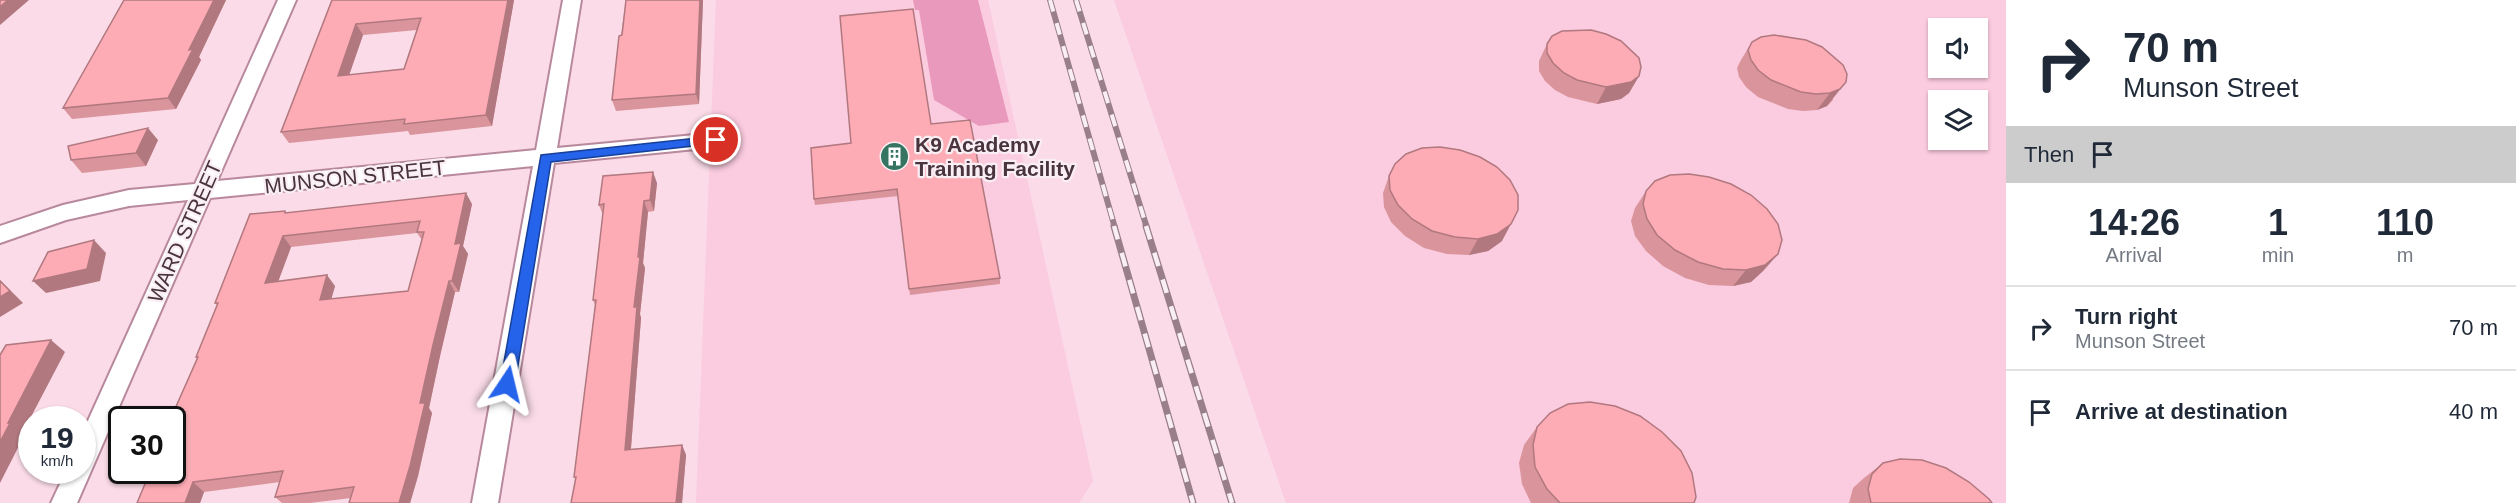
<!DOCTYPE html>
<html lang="en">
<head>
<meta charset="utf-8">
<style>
	body { margin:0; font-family:Arial,sans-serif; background:#f2f2f3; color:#1f2937; height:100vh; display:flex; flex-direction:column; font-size:22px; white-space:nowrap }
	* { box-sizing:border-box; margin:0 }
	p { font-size:20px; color:#747a83 }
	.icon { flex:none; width:33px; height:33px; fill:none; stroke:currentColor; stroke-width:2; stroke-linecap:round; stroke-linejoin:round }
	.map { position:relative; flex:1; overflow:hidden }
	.side { display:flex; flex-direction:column; background:#fff; width:510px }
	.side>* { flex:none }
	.guide { background:#fff; color:#1f2937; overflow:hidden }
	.controls { position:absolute; left:1928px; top:18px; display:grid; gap:12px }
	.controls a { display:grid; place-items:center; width:60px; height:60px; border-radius:0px; background:#fff; box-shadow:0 2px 4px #0004; font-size:30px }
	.speed { position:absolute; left:18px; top:406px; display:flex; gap:12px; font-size:30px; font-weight:700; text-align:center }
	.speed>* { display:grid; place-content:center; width:78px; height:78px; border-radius:50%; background:#fff; box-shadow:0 2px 4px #0004; line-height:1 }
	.speed small { font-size:15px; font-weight:400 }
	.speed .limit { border:3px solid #111; border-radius:9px; background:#fff; color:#111 }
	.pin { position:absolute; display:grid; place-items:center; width:51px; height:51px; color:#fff; margin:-26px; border:3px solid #fff; border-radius:50%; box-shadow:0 2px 6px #0007 }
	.me { position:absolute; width:66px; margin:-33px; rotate:10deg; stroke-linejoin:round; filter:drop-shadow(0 0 4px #0008) }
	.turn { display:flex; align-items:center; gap:21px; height:126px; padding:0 18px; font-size:27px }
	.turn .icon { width:78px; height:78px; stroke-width:2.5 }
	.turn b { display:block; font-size:42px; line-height:51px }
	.then { display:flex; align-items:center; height:57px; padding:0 18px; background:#0003; gap:12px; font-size:22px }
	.eta { display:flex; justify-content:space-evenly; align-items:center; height:102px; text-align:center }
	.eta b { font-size:36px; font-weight:600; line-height:42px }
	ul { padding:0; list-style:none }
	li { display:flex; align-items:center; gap:18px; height:84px; padding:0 18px; border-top:2px solid #e0e1e3 }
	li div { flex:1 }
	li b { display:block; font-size:22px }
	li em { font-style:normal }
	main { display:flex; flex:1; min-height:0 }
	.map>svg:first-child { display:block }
	.built { fill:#fbcbdf; fill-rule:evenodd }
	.green { fill:#e99abc }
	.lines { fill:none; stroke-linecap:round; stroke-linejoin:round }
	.street-casing { stroke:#b8889c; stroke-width:4 }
	.street { fill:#fff; fill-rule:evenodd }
	.rail-far1-casing { stroke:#987f89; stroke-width:6 }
	.rail-casing { stroke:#987f89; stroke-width:7 }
	.rail-far1 { stroke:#f9eef3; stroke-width:4; stroke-dasharray:12; stroke-linecap:butt }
	.rail { stroke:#f9eef3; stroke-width:4.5; stroke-dasharray:14; stroke-linecap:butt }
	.wall { fill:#da949c; fill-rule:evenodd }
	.shaded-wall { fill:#b1787f }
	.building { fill:#fdacb5; stroke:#b1787f; stroke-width:1.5; fill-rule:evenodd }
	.route { fill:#2563eb; stroke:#184099; stroke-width:1.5 }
	.labels { text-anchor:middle; stroke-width:4.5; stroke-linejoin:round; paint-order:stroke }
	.poi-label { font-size:21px; font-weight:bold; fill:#49343d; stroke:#f9eef3; text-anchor:start }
	.street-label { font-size:21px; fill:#49343d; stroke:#f9eef3 }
</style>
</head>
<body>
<main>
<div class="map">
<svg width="2006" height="503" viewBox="0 0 2006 503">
	<rect width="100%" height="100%" fill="#fadbe7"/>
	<g class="built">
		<path d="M716,0H988L1093,481L1079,503H696Z"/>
		<path d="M1114,0H2006V503H1286ZM1938,28H1977V68H1938ZM1938,100H1977V140H1938Z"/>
	</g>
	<path class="green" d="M913,0H978L1009,122L979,126L934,100L919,10H915Z"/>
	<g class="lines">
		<defs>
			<path id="street" d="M278,0H296L217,181L536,150L563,0H581L557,148L716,133L723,135L726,140L723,145L716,147L554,163L498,503H472L533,166L210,198L77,503H51L66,471H82V434L188,200L129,206L66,220L0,243V226L63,205L129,190L195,184Z"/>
		</defs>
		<use href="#street" class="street-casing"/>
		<use href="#street" class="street"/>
		<defs>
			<g id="rail-far1">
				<path d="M1050,0L1115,228"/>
				<path d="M1076,0L1147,228"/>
			</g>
			<g id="rail">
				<path d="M1114,226L1193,503"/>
				<path d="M1146,226L1232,503"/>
			</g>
		</defs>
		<use href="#rail-far1" class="rail-far1-casing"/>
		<use href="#rail" class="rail-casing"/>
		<use href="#rail-far1" class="rail-far1"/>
		<use href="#rail" class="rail"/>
	</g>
	<g class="wall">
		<path d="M124,0H226L199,57L201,60L176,109L72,119L63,108Z"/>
		<path d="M332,0H514L492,126L410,135L408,131L289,143L281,132ZM417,30L404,69L349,75L363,35Z"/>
		<path d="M626,0H703L699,104L616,111L612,100Z"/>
		<path d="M1806,40L1833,100L1827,106L1817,110L1803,111L1788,109L1758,97L1746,87L1739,77L1737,68L1741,60L1752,42Z"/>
		<path d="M1547,44L1639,76L1629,93L1621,99L1597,104L1568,97L1555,90L1545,81L1539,71V61Z"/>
		<path d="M931,124L1000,278V284L910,295L898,196L815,205L814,199L851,143Z"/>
		<path d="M158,140L146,166L82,173L71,160Z"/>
		<path d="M1389,176L1502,241L1488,251L1469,255L1447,254L1424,248L1405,236L1391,222L1384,207L1383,193Z"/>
		<path d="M657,183L654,211L648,212L643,263L645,268L640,314L641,318L631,449L682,445L686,455L682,503H571L576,480L574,477L595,305L593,300L603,215L599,205Z"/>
		<path d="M1646,191L1778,254L1763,271L1751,282L1733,286L1709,285L1685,278L1663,266L1646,251L1635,236L1631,221L1635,208Z"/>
		<path d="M472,204L463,246L468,254L459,292H455L440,356L429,408L432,413L418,476L410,503H349L351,498L310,503H282L275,497L280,482L204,492L200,503H137L146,481L144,479L197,358L196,357L217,305L215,303L287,213ZM417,233L422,240L408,291L331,299L335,286L278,281L291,247Z"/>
		<path d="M1537,427L1694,503H1531L1522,484L1519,463L1524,445Z"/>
		<path d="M1883,463L1992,503H1849L1853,488L1864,478Z"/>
	</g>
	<g class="shaded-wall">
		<path d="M8,0H29L0,25V7Z"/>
		<path d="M214,0H226L199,57L201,60L176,109L168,98L189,50Z"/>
		<path d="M508,0H514L492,126L486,115Z"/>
		<path d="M700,0H703L699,104L696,94Z"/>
		<path d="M356,24L363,35L345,87L338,76Z"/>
		<path d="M1639,76L1629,93L1621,99L1597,104L1606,87Z"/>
		<path d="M1846,82L1827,106L1817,110L1830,93Z"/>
		<path d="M148,128L158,140L146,166L136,153Z"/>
		<path d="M653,172L657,183L654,211L650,200Z"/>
		<path d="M466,193L472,204L463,246L468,254L459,292L452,281L455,244Z"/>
		<path d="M644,201L648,212L643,263L645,268L640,314L641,318L630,460L625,450L638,257Z"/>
		<path d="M1511,224L1502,241L1488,251L1469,255L1478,239Z"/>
		<path d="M283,236L291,247L274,293L265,283Z"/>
		<path d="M94,240L106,253L100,281L46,293L33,281Z"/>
		<path d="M1778,254L1763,271L1751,282L1733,286L1746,270Z"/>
		<path d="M327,275L335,286L328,311L320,300Z"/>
		<path d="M0,280L23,303L0,317Z"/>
		<path d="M449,281L455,292L440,356L429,408L432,413L418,476L410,503H399L433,345Z"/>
		<path d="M51,340L65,352L23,432L25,434L0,483V442L8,423Z"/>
		<path d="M682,445L686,455L682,503H676Z"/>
		<path d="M193,482L204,492L200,503H185Z"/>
	</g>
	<g class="building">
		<path d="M0,0H8L0,7Z"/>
		<path d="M124,0H214L189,50L193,49L168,98L63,108Z"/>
		<path d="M332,0H508L486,115L404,124L405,119L281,132ZM421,18L404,69L338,76L356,24Z"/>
		<path d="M626,0H700L696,94L612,100L619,36L622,35Z"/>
		<path d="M913,9L931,124L970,120L1000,278L909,289L897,189L814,199L811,148L851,143L840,16Z"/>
		<path d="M1591,30L1606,34L1621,41L1639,58L1641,67L1639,76L1631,82L1606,87L1577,80L1564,73L1553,63L1547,53V44L1552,36L1562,31Z"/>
		<path d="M1774,35L1806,40L1822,47L1843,65L1847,74L1846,82L1840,89L1830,93L1816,94L1801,92L1771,80L1758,70L1751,60L1748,50L1752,42L1761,37Z"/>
		<path d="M148,128L136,153L71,160L68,146Z"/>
		<path d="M1440,147L1460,150L1480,157L1497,167L1510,180L1518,195V210L1511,224L1497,234L1478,239L1455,237L1432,231L1412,219L1398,205L1390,190L1389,176L1395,164L1406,154L1422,148Z"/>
		<path d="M653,172L650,200L644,201L638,257H640L634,307H637L625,450L682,445L676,503H571L576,477H574L596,300H593L604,204L599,205L603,176Z"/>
		<path d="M1689,174L1709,177L1731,184L1751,195L1767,209L1778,224L1782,240L1778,254L1765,265L1746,270L1723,269L1698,262L1675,250L1657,235L1647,219L1643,204L1646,191L1655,181L1670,175Z"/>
		<path d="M466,193L455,244L461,243L452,281H449L433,345L420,403H425L410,466L399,503H349L354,487L275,497L283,471L193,482L185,503H137L147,479H144L148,471H172V420H170L198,357H196L218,303H215L250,214L285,211V213ZM420,221L417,232H424L408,291L320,300L327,275L265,283L283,236Z"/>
		<path d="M94,240L87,269L33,281L48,252Z"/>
		<path d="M0,281L10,291L0,297Z"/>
		<path d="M51,340L8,423H10L0,442V355L6,345Z"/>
		<path d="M1590,402L1615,406L1640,416L1662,432L1681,451L1692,473L1696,497L1694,503H1560L1547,489L1535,467L1533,445L1537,427L1550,413L1568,404Z"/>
		<path d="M1900,459L1922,460L1946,468L1969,482L1989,499L1992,503H1871L1868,489L1872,474L1883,463Z"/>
	</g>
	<path class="route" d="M716,136L722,140L720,143L551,162L515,384L513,389L507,391L502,389L500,384L541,155Z"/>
	<defs>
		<symbol id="building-disc" viewBox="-11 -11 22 22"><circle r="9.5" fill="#357461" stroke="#f9eef3"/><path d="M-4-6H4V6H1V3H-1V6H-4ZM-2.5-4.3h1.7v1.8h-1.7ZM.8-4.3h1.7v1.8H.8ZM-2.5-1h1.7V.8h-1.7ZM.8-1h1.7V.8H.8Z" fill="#fff"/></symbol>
	</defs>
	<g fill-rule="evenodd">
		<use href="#building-disc" x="878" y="140" width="33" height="33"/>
	</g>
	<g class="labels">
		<g class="poi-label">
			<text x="915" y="152">K9 Academy<tspan x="915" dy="24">Training Facility</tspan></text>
		</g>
		<g class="street-label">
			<text transform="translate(355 177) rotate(-6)" y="7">MUNSON STREET</text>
			<text transform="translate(185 232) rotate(-66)" y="7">WARD STREET</text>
		</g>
	</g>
</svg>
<div class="controls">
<a><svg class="icon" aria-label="sound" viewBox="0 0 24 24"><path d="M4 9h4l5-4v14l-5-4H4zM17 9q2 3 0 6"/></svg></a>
<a><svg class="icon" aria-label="layers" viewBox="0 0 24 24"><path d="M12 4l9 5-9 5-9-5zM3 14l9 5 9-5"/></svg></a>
</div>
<div class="speed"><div>19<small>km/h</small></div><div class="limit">30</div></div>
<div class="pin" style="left:716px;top:140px;background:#d93025"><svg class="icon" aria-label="arrive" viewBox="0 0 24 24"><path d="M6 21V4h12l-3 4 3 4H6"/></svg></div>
<svg class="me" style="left:507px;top:384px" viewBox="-20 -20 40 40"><path d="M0-17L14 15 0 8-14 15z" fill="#2563eb" stroke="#fff" stroke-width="4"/></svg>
</div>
<section class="side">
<div class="guide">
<div class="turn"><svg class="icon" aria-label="right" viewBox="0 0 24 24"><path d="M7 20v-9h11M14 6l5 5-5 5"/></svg><div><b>70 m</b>Munson Street</div></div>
<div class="then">Then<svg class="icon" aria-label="arrive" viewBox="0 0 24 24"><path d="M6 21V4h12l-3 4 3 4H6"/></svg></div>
</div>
<div class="eta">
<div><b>14:26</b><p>Arrival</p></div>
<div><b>1</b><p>min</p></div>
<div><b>110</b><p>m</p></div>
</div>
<ul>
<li><svg class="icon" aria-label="right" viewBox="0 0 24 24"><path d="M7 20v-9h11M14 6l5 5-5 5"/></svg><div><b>Turn right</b><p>Munson Street</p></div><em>70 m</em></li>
<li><svg class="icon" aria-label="arrive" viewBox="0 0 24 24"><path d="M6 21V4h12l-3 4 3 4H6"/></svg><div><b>Arrive at destination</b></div><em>40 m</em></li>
</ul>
</section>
</main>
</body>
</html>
